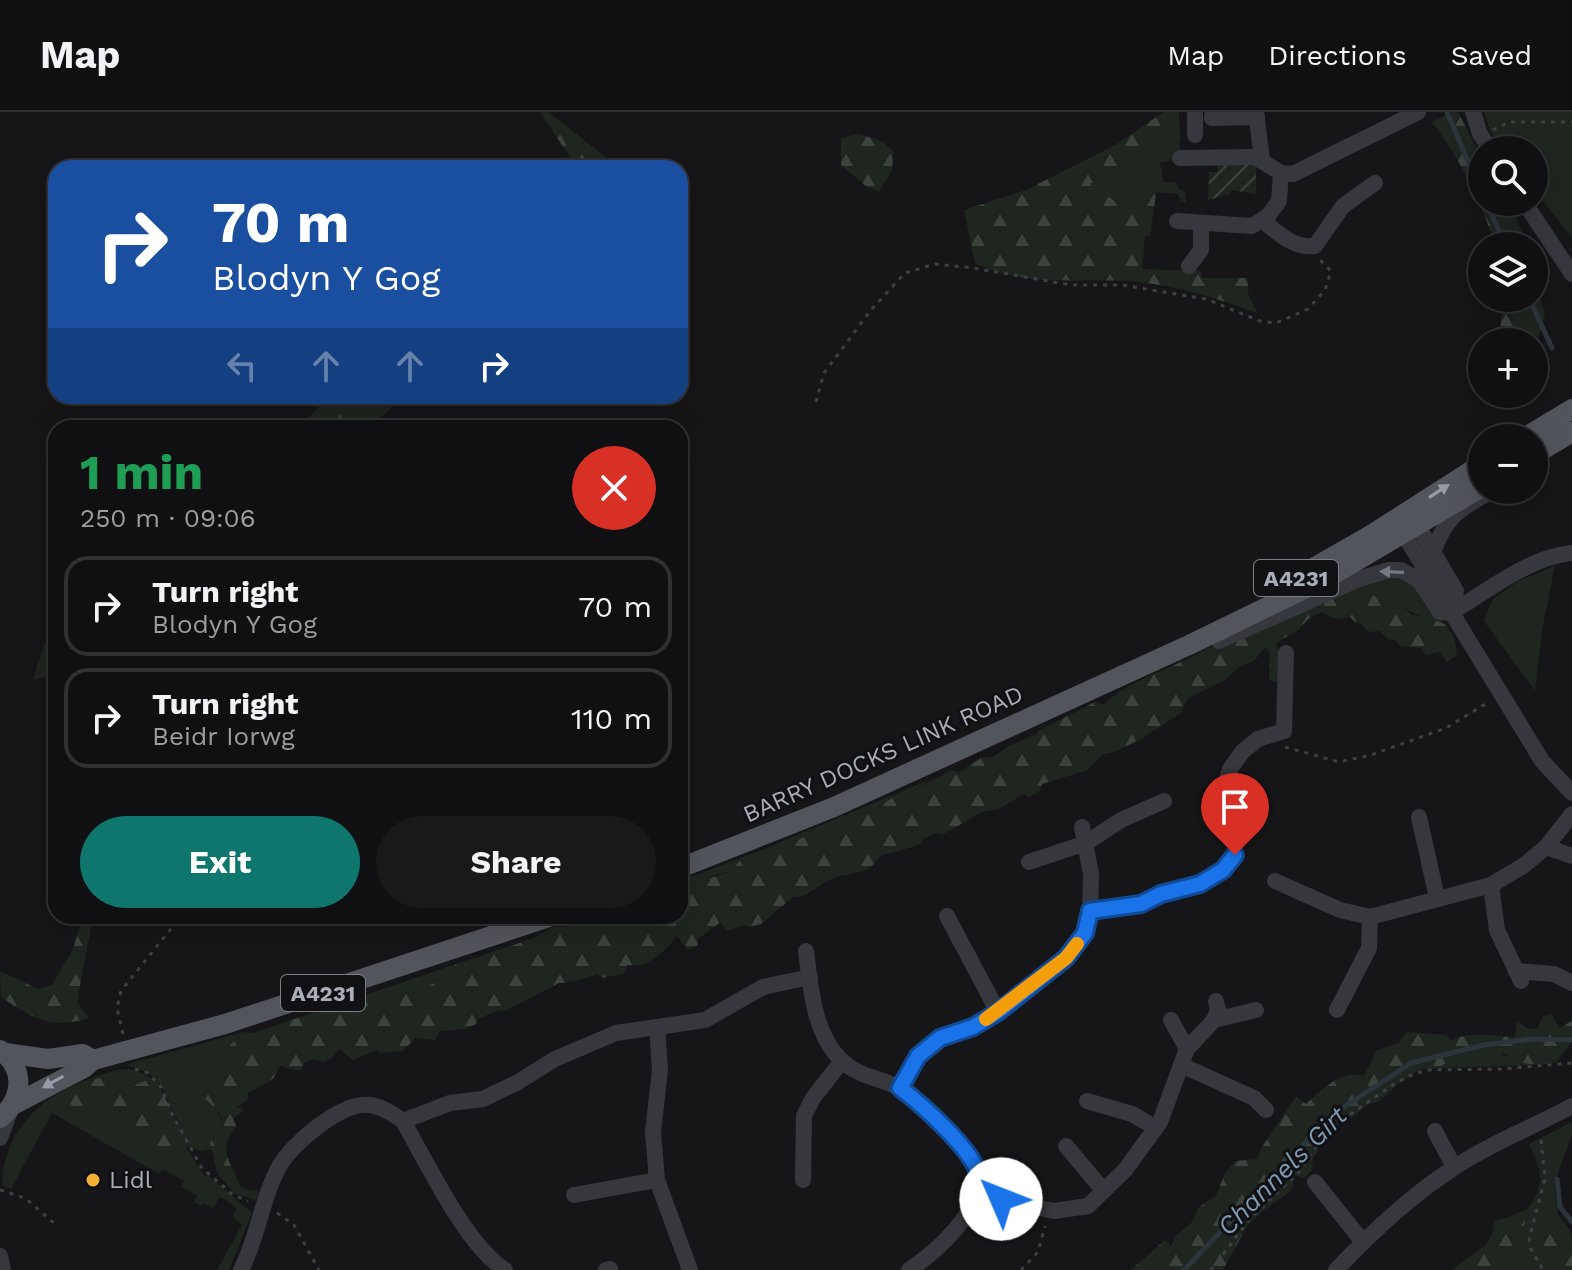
<!DOCTYPE html>
<html lang="en">
<head>
<meta charset="utf-8">
<style>
	body { margin:0; font-family:"Work Sans",sans-serif; background:#19191b; color:#f1f3f6; height:100vh; display:flex; flex-direction:column; font-size:30px; white-space:nowrap }
	* { box-sizing:border-box; margin:0 }
	p { font-size:26px; color:#9c9d9f }
	.icon { flex:none; width:44px; height:44px; fill:none; stroke:currentColor; stroke-width:2; stroke-linecap:round; stroke-linejoin:round }
	.map { position:relative; flex:1; overflow:hidden }
	.panel { position:absolute; left:48px; top:308px; width:640px; height:504px; display:flex; flex-direction:column; background:#101012; border-radius:24px; box-shadow:0 8px 32px #0002,0 0 0 2px #303032 }
	.panel>* { flex:none }
	.hud { position:absolute; left:48px; top:48px; width:640px; height:244px; border-radius:24px; box-shadow:0 8px 32px #0002,0 0 0 2px #303032; background:#1a4fa0; color:#fff; overflow:hidden }
	.tools { position:absolute; left:1468px; top:24px; display:grid; gap:16px }
	.tools a { display:grid; place-items:center; width:80px; height:80px; border-radius:50%; background:#101012; box-shadow:0 8px 32px #0002,0 0 0 2px #303032; font-size:40px }
	.pin { position:absolute; display:grid; place-items:center; width:68px; height:68px; color:#fff; margin:-82px -34px; border-radius:50% 50% 50% 0; rotate:-45deg; box-shadow:0 0 8px #0007 }
	.pin .icon { rotate:45deg }
	.me { position:absolute; width:88px; margin:-44px; rotate:314deg; stroke-linejoin:round; filter:drop-shadow(0 0 6px #0008) }
	.turn { display:flex; align-items:center; gap:28px; height:168px; padding:0 32px; font-size:36px }
	.turn .icon { width:104px; height:104px; stroke-width:2.5 }
	.turn b { display:block; font-size:56px; line-height:68px }
	.lanes { display:flex; align-items:center; height:76px; padding:0 32px; background:#0003; justify-content:center; gap:40px; direction:ltr }
	.lanes .off { opacity:.35 }
	.round { display:grid; place-items:center; flex:none; width:84px; height:84px; border-radius:42px; background:#19191b }
	.headline { display:flex; align-items:center; justify-content:space-between; height:136px; padding:0 32px }
	h1 { font-size:48px; font-weight:700; line-height:60px; color:#1e9e55 }
	.primary-button { display:flex; gap:16px; margin-top:auto; padding:16px 32px }
	.primary-button a { flex:1; height:92px; border-radius:48px; background:#0f766e; color:#fff; font-size:32px; font-weight:700; line-height:92px; text-align:center }
	.primary-button a+a { background:#19191b; color:#f1f3f6 }
	ul { padding:0; list-style:none }
	li { display:flex; align-items:center; gap:24px; height:100px; margin:0 16px 12px; padding:0 16px; border:4px solid #303032; border-radius:24px }
	li div { flex:1 }
	li b { display:block; font-size:30px }
	li em { font-style:normal }
	header { display:flex; align-items:center; gap:48px; box-sizing:border-box; height:112px; padding:0 40px; background:#101012; border-bottom:2px solid #303032 }
	header strong { font-size:38px }
	nav { display:flex; gap:44px; margin-inline-start:auto; font-size:28px }
	.map>svg:first-child { display:block }
	.green { fill:#1e261f }
	.forest { fill:url(#forest-firs) }
	.garden { fill:url(#garden-furrows) }
	.lines { fill:none; stroke-linecap:round; stroke-linejoin:round }
	.stream { stroke:#2c353c; stroke-width:5 }
	.path { stroke:#3d3f44; stroke-width:3; stroke-dasharray:4 6; stroke-linecap:butt }
	.minor { stroke:#37383d; stroke-width:16 }
	.major { stroke:#53555c; stroke-width:20 }
	.oneway { fill:#979ba6 }
	.oneway2 { fill:#757881 }
	.route-casing { stroke:#114b97; stroke-width:20 }
	.route { stroke:#1a73e8; stroke-width:14 }
	.slow { stroke:#f59e0b; stroke-width:14 }
	.poi-dot { fill:#f2b134; stroke:#111113; stroke-width:3 }
	.labels { text-anchor:middle; stroke-width:6; stroke-linejoin:round; paint-order:stroke }
	.shield { fill:#111113; stroke:#7b7e86; stroke-width:2 }
	.shield-label { font-size:22px; font-weight:bold; fill:#a8adb8 }
	.street-label { font-size:24px; fill:#a8adb8; stroke:#111113 }
	.poi-label { font-size:24px; fill:#a8adb8; stroke:#111113; text-anchor:start }
	.water-label { font-size:26px; font-style:italic; fill:#7f9bb3; stroke:#111113 }
</style>
</head>
<body>
<header>
<strong>Map</strong>
<nav><a>Map</a><a>Directions</a><a>Saved</a></nav>
</header>
<div class="map">
<svg width="1572" height="1158" viewBox="0 0 1572 1158">
	<defs>
		<pattern id="forest-firs" width="22" height="20" patternUnits="userSpaceOnUse" patternTransform="scale(2)"><rect width="22" height="20" fill="#1e261f"/><path d="M5 1l3.5 6h-7zM16 11l3.5 6h-7z" fill="#3c433d"/></pattern>
		<pattern id="garden-furrows" width="10" height="10" patternUnits="userSpaceOnUse" patternTransform="scale(2)"><rect width="10" height="10" fill="#1e261f"/><path d="M-1 1l2-2M0 10L10 0M9 11l2-2" fill="none" stroke="#3c433d"/></pattern>
	</defs>
	<rect width="100%" height="100%" fill="#161618"/>
	<g class="green">
		<path d="M1170,0H1179L1180,23L1183,25H1180L1179,47L1159,51L1162,57L1163,70H1176L1179,77L1186,81V90L1181,89L1178,82L1155,80L1156,76L1118,91L1090,72L1157,40Z"/>
		<path d="M1484,0H1572V126L1534,78V38H1504L1490,19Z"/>
		<path d="M1555,454L1542,519L1535,579L1484,509L1492,488L1520,468Z"/>
		<path d="M1398,464L1413,470L1444,512C1428,505 1413,504 1399,492L1384,493L1348,477Z"/>
		<path d="M931,667L906,684L899,681L872,699L856,705L838,720H819L796,728L761,747L752,742Z"/>
		<path d="M743,745L730,760L716,762L683,783L680,781V769Z"/>
		<path d="M456,852L427,876L386,886L377,879Z"/>
		<path d="M244,920C226,934 216,953 202,970L224,1014L210,1029L212,1037L201,1039L192,1036V1020C157,1000 180,964 125,953Z"/>
		<path d="M1483,937C1503,941 1517,950 1536,953L1438,956L1461,942Z"/>
		<path d="M123,957L135,958L152,967L137,972L128,968L105,969L102,1001C118,1020 130,1027 154,1030L172,1053L187,1037L205,1065L208,1063L252,1101L229,1158H217L242,1113L233,1105L236,1096L225,1087L219,1086L213,1096L204,1091L202,1094L194,1090L197,1083L181,1075L184,1069L162,1057L159,1062L52,1001L13,1073L11,1077L2,1073C5,1003 61,971 123,957Z"/>
		<path d="M1572,1010V1023L1554,1072L1558,1103L1570,1118L1572,1126V1158H1452C1478,1135 1537,1107 1540,1069C1541,1056 1534,1044 1529,1032Z"/>
	</g>
	<g class="forest">
		<path d="M540,0H548L620,56H577Z"/>
		<path d="M1164,0H1170L1157,40L1090,72L1118,91L1157,75L1150,124H1145L1142,157L1201,159L1202,166H1248V181L1257,201C1218,187 1180,174 1138,170C1082,165 1029,177 975,151L964,98L1026,78L1117,32Z"/>
		<path d="M1452,0H1458L1482,47V90H1510L1527,134H1495C1482,89 1460,47 1432,10Z"/>
		<path d="M859,22L883,30L893,39L892,59L879,79L867,75L841,53V26Z"/>
		<path d="M1534,164L1545,202L1536,235L1539,263L1534,267V230H1501L1500,226L1502,186H1534Z"/>
		<path d="M329,284H391V296L370,316H299Z"/>
		<path d="M1348,477L1362,483L1373,482L1384,493L1399,492L1412,503L1429,505L1446,513L1454,525L1457,543L1447,550L1440,540L1426,543L1422,536L1400,534L1395,528L1388,527L1380,519L1368,520L1361,511L1355,510L1350,505L1336,507L1322,500L1308,507L1298,518L1276,531L1280,546L1279,571L1269,568L1270,542L1265,535L1254,549L1239,555L1225,568L1188,586L1181,601L1141,627L1114,640L1103,642L1088,658L1042,672L1040,679L1029,685L1023,682L999,697L982,700L942,723L936,721L923,727L919,733L880,744C870,763 851,760 834,766C819,771 809,786 793,785L761,812L749,815L745,813L726,819L721,810L699,826L697,834L688,838L677,824C663,840 651,856 627,853L624,861L603,866L598,862C590,865 568,872 559,871L505,899L498,898L478,907L476,912L465,917L440,919L435,928L415,926L403,939L380,941L377,938L353,948L340,937L331,947L323,950L314,947L305,950L300,959L280,954L273,967L248,981V987L237,995L244,998L233,1007L237,1015C215,1038 232,1050 240,1074L251,1079L257,1078L259,1082L256,1088L235,1082L217,1061L210,1030L224,1014L219,1001L202,983V970C216,953 226,934 244,920L253,921L377,879L386,886L427,876L456,852L534,826L553,815H565L589,804H680V781L683,783L689,772L730,760L743,745L752,742L761,747L768,739L796,728L819,720L838,719L856,705L872,699L900,681L906,683L951,658L960,660L981,646L993,645L1007,635L1037,622L1038,619L1095,590L1103,593C1128,568 1173,557 1204,538Z"/>
		<path d="M56,528V562L33,568L44,533Z"/>
		<path d="M83,804H93L77,890L89,906C51,918 32,906 1,885L0,859L38,877L52,873L73,837Z"/>
		<path d="M1552,902L1559,916L1572,909V929L1557,950C1537,954 1520,954 1504,941L1488,946L1483,937L1461,942L1438,956L1421,957L1399,971L1381,988L1365,994L1354,1004L1335,1011L1312,1048L1313,1057L1304,1066L1295,1063L1292,1078L1264,1098L1247,1114L1223,1158H1131L1165,1128L1171,1134L1176,1124L1192,1110L1199,1095L1216,1084L1225,1061L1236,1049L1257,1047L1262,1035L1296,984L1306,992C1322,978 1341,957 1364,964L1377,938L1398,931L1407,920L1446,923L1451,928C1474,919 1492,924 1515,925L1517,910L1528,917L1538,916L1543,904Z"/>
		<path d="M101,966L105,969L128,968L137,972L150,967H156L178,1012L192,1019V1036L187,1034L186,1040L171,1053L158,1050L154,1030C130,1027 118,1020 102,1001L92,1002L65,990C73,972 82,970 101,966Z"/>
		<path d="M1526,1097L1524,1114L1527,1134L1519,1144L1515,1158H1479L1474,1150L1492,1123L1494,1109L1512,1104Z"/>
		<path d="M1558,1103C1572,1124 1572,1133 1572,1158H1550L1534,1131Z"/>
	</g>
	<path class="garden" d="M1250,49L1256,55V82L1231,78L1230,82L1208,88L1209,60H1217L1218,52Z"/>
	<g class="lines">
		<g class="stream">
			<path d="M1447,0L1482,82"/>
			<path d="M1486,90L1506,134"/>
			<path d="M1529,186L1552,236"/>
			<path d="M1557,1067L1560,1095L1572,1110"/>
			<path d="M1184,1158L1332,1003L1411,951L1484,933L1532,927L1572,928"/>
		</g>
		<g class="path">
			<path d="M1493,18L1509,10H1572"/>
			<path d="M816,290L824,261L871,198L905,161L935,152L973,156L1071,173H1122L1206,187L1260,209L1276,211L1308,197L1325,178L1331,159L1319,147"/>
			<path d="M1285,635L1339,650L1371,643L1446,616L1487,591"/>
			<path d="M123,922L117,896L121,879L181,804"/>
			<path d="M135,957L148,961L161,975L171,1000L201,1055L233,1083L248,1089"/>
			<path d="M1541,1028L1545,1066L1529,1128L1531,1137L1543,1158"/>
			<path d="M0,1078L25,1086L54,1111"/>
			<path d="M277,1101L294,1113L319,1158"/>
			<path d="M1021,1158L1038,1140L1045,1114"/>
			<path d="M1211,1158L1249,1108L1302,1057L1311,1041L1334,1014L1391,974L1409,964L1427,958L1502,957L1572,951"/>
		</g>
		<g class="minor">
			<path d="M1195,0V23"/>
			<path d="M1213,0L1212,6L1257,5"/>
			<path d="M1256,0L1262,47"/>
			<path d="M1473,0L1480,22L1491,38"/>
			<path d="M1180,46L1255,45L1281,61L1293,62L1418,0"/>
			<path d="M1524,90L1572,162"/>
			<path d="M1262,108C1277,121 1295,137 1315,134L1343,94L1375,71"/>
			<path d="M1177,109L1252,114L1268,104L1279,89L1281,61"/>
			<path d="M1189,154L1201,138V111"/>
			<path d="M1412,404L1456,479L1451,501"/>
			<path d="M1397,411L1542,649L1572,681"/>
			<path d="M1433,440C1448,401 1459,398 1493,378"/>
			<path d="M1451,501C1487,479 1529,445 1572,441"/>
			<path d="M1219,529L1359,467L1389,458H1401L1419,468L1440,500L1451,501"/>
			<path d="M1419,705L1437,786"/>
			<path d="M1546,735L1572,744"/>
			<path d="M1029,750L1086,731L1121,708L1164,689"/>
			<path d="M1275,769L1340,798L1370,805"/>
			<path d="M1491,773L1497,818L1521,869"/>
			<path d="M1090,799L1141,792L1161,782L1200,772L1223,758L1235,743V714L1224,677L1230,657L1243,639L1258,627L1284,619L1286,541"/>
			<path d="M947,804L998,900"/>
			<path d="M1370,805L1491,773L1523,754L1546,735L1572,702"/>
			<path d="M806,839C811,876 813,920 841,948C858,965 882,966 902,977C919,988 933,1004 947,1019C958,1031 976,1046 978,1063C983,1099 936,1140 909,1158"/>
			<path d="M1516,859L1554,862L1572,871"/>
			<path d="M1337,898L1369,836L1370,805"/>
			<path d="M1171,908L1187,937"/>
			<path d="M1214,908L1256,898"/>
			<path d="M657,915L660,958L653,1020L657,1068L690,1158"/>
			<path d="M1181,953L1254,986L1266,998"/>
			<path d="M900,976L918,944L940,926L973,915L998,900L1066,846L1085,821L1090,799L1091,762L1082,715"/>
			<path d="M1087,989L1132,1002L1156,1016"/>
			<path d="M403,1009L450,991L483,987L518,970L555,947L616,921L705,908L763,875L810,865"/>
			<path d="M1435,1019L1454,1055"/>
			<path d="M0,1026L11,997"/>
			<path d="M1066,1034L1104,1079"/>
			<path d="M803,1068L804,1004L813,986L842,949"/>
			<path d="M1315,1070L1363,1130"/>
			<path d="M977,1082L1054,1099L1088,1094L1125,1058L1160,1010L1187,937L1214,908L1218,898L1216,889"/>
			<path d="M574,1083L657,1068"/>
			<path d="M0,1144L3,1158"/>
			<path d="M241,1158C258,1125 262,1085 280,1053C293,1031 342,989 370,993C383,995 393,1002 403,1009C428,1052 465,1132 505,1158"/>
			<path d="M606,1158L610,1157"/>
			<path d="M1336,1158C1371,1121 1409,1085 1452,1057C1489,1032 1533,1015 1572,994"/>
		</g>
		<g class="major">
			<path d="M1524,326L1572,297"/>
			<path d="M1534,343L1572,320"/>
			<path d="M1280,475L1371,423L1482,352"/>
			<path d="M680,756L834,695L1189,533L1329,465L1482,375"/>
			<path d="M0,938C26,956 23,987 0,1006"/>
			<path d="M5,941L48,947L83,942L93,948"/>
			<path d="M13,993L84,956L93,948L225,912L552,804"/>
		</g>
	</g>
	<defs><path id="oneway-solid" d="M-6-.8H1V-3.2L6.5 0L1 3.2V.8H-6Z" transform="scale(2)"/></defs>
	<g class="oneway">
		<use href="#oneway-solid" transform="translate(1439 379) rotate(-33)"/>
		<use href="#oneway-solid" transform="translate(53 970) rotate(151)"/>
	</g>
	<use class="oneway2" href="#oneway-solid" transform="translate(1392 460) rotate(-178)"/>
	<g class="lines">
		<defs>
			<path id="route" d="M1001,1087L977,1082C978,1076 979,1068 978,1062C974,1039 920,991 900,976L918,944L940,926L973,915L998,900L1066,846L1085,821L1090,799L1141,792L1161,782L1200,772L1223,758L1235,743"/>
		</defs>
		<use href="#route" class="route-casing"/>
		<use href="#route" class="route"/>
		<path class="slow" d="M986,907L1066,846L1077,832"/>
	</g>
	<circle class="poi-dot" cx="93" cy="1068" r="8"/>
	<g class="labels">
		<g class="shield">
			<rect x="1254" y="448" width="84" height="36" rx="6"/>
			<rect x="281" y="863" width="84" height="36" rx="6"/>
		</g>
		<g class="shield-label">
			<text x="1296" y="474">A4231</text>
			<text x="323" y="889">A4231</text>
		</g>
		<g class="street-label">
			<text transform="translate(883 642) rotate(-24)" y="8">BARRY DOCKS LINK ROAD</text>
		</g>
		<g class="poi-label">
			<text x="109" y="1076">Lidl</text>
		</g>
		<g class="water-label">
			<text transform="translate(1282 1059) rotate(-45)" y="9">Channels Girt</text>
		</g>
	</g>
</svg>
<div class="tools">
<a><svg class="icon" aria-label="search" viewBox="0 0 24 24"><circle cx="10" cy="10" r="6"/><path d="M15 15l6 6"/></svg></a>
<a><svg class="icon" aria-label="layers" viewBox="0 0 24 24"><path d="M12 4l9 5-9 5-9-5zM3 14l9 5 9-5"/></svg></a>
<a>+</a>
<a>−</a>
</div>
<div class="pin" style="left:1235px;top:743px;background:#d93025"><svg class="icon" aria-label="arrive" viewBox="0 0 24 24"><path d="M6 21V4h12l-3 4 3 4H6"/></svg></div>
<svg class="me" style="left:1001px;top:1087px" viewBox="-20 -20 40 40"><circle r="19" fill="#fff"/><path d="M0-13L10 11 0 6-10 11z" fill="#1a73e8"/></svg>
<div class="hud">
<div class="turn"><svg class="icon" aria-label="right" viewBox="0 0 24 24"><path d="M7 20v-9h11M14 6l5 5-5 5"/></svg><div><b>70 m</b>Blodyn Y Gog</div></div>
<div class="lanes"><svg class="icon off" aria-label="left" viewBox="0 0 24 24"><path d="M17 20v-9H6M10 6l-5 5 5 5"/></svg><svg class="icon off" aria-label="ahead" viewBox="0 0 24 24"><path d="M12 20V5M6 11l6-6 6 6"/></svg><svg class="icon off" aria-label="ahead" viewBox="0 0 24 24"><path d="M12 20V5M6 11l6-6 6 6"/></svg><svg class="icon" aria-label="right" viewBox="0 0 24 24"><path d="M7 20v-9h11M14 6l5 5-5 5"/></svg></div>
</div>
<section class="panel">
<div class="headline"><div><h1>1 min</h1><p>250 m · 09:06</p></div><a class="round" style="background:#d93025;color:#fff"><svg class="icon" aria-label="close" viewBox="0 0 24 24"><path d="M6 6l12 12M18 6L6 18"/></svg></a></div>
<ul>
<li><svg class="icon" aria-label="right" viewBox="0 0 24 24"><path d="M7 20v-9h11M14 6l5 5-5 5"/></svg><div><b>Turn right</b><p>Blodyn Y Gog</p></div><em>70 m</em></li>
<li><svg class="icon" aria-label="right" viewBox="0 0 24 24"><path d="M7 20v-9h11M14 6l5 5-5 5"/></svg><div><b>Turn right</b><p>Beidr Iorwg</p></div><em>110 m</em></li>
</ul>
<div class="primary-button"><a>Exit</a><a>Share</a></div>
</section>
</div>
</body>
</html>
